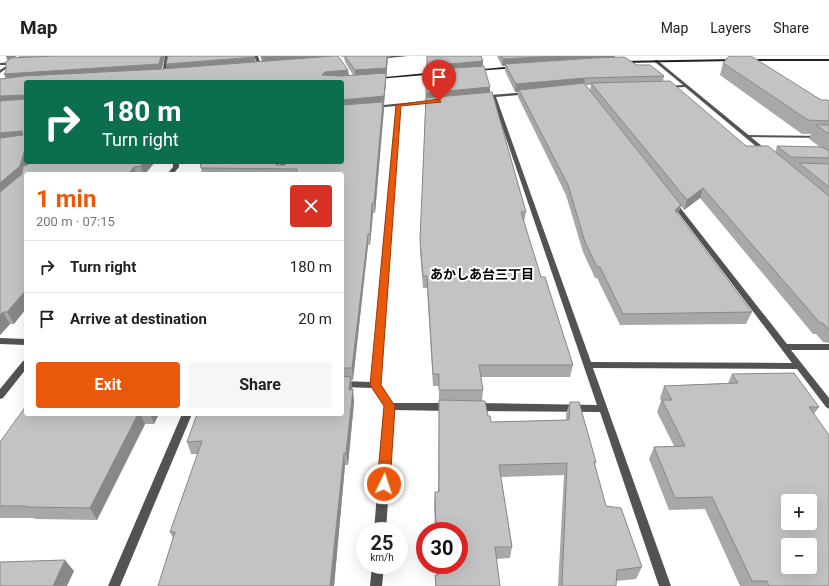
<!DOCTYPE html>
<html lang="en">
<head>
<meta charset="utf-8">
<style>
	body { margin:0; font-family:Roboto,"Noto Sans JP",sans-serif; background:#f6f6f6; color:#222; height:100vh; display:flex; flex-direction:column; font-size:15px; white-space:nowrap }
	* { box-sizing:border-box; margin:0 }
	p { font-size:13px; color:#767676 }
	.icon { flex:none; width:22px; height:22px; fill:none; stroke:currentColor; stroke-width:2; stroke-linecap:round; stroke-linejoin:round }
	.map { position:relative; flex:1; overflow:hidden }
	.panel { position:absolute; left:24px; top:116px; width:320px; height:244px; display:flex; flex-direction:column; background:#fff; border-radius:4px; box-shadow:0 4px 16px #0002 }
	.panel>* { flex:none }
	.guide { position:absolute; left:24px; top:24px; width:320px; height:84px; border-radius:4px; box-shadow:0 4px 16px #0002; background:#0b6e4f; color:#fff; overflow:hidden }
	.tools { position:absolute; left:781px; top:438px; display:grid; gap:8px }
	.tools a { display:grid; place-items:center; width:36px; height:36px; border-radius:4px; background:#fff; box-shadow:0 4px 16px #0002; font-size:20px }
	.speed { position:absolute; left:356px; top:466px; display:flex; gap:8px; font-size:20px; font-weight:700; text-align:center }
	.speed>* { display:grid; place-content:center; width:52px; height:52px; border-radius:50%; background:#fff; box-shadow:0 4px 16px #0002; line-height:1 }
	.speed small { font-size:10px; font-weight:400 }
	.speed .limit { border:6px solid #d22; background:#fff; color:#111 }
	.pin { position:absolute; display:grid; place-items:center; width:34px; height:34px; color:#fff; margin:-41px -17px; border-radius:50% 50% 50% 0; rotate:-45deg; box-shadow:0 0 4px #0007 }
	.pin .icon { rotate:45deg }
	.me { position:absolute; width:44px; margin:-22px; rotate:4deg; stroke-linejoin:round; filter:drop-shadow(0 0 3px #0008) }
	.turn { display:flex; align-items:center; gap:14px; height:84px; padding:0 12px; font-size:18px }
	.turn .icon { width:52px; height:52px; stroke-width:2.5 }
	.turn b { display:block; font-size:28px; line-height:34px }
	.round { display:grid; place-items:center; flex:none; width:42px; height:42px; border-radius:4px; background:#f6f6f6 }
	.summary { display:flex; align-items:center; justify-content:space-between; height:68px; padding:0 12px }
	h1 { font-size:24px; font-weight:700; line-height:30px; color:#ea580c }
	.cta { display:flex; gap:8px; margin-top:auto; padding:8px 12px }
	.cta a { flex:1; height:46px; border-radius:4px; background:#ea580c; color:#fff; font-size:16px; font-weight:700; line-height:46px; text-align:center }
	.cta a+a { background:#f6f6f6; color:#222 }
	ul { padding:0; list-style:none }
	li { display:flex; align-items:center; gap:12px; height:52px; padding:0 12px; border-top:1px solid #e0e0e0 }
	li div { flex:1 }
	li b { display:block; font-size:15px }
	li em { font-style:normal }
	header { display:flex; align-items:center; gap:24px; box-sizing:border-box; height:56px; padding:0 20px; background:#fff; border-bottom:1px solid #e0e0e0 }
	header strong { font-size:19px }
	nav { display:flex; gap:22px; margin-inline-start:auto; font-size:14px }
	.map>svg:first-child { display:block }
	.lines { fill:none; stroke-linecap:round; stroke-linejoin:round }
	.lane { fill:#535353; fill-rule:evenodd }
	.street { fill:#535353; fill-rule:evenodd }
	.secondary { fill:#202020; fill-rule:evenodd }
	.wall { fill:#a8a8a8; fill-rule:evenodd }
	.shaded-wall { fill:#888 }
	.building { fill:#c3c3c3; stroke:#888; fill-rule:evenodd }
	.route { fill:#ea580c; stroke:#983908 }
	.labels { text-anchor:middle; stroke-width:4; stroke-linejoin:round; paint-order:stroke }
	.neighbourhood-label { font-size:13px; font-weight:bold; fill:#000; stroke:#fff }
</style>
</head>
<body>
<header>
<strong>Map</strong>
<nav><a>Map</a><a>Layers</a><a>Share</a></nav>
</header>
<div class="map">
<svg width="829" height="530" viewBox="0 0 829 530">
	<rect width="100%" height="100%" fill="#fff"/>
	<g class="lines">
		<path class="lane" d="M745,79L829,80V82L747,81H745Z"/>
		<g class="street">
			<path d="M20,0H24L16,6L17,8H13L0,17V14L8,9H0V7L11,6Z"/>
			<path d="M165,0H169L166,18L164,19L162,18Z"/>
			<path d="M254,0H258L262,12L259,11Z"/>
			<path d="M392,0H408L378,3L376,2Z"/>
			<path d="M655,4H657L768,95V97H764L685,31L665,32L666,30L683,29L655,6Z"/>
			<path d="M529,36L530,38L496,41L591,306L792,307L671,147V145H675L787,288H829V294H791L829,342V353L826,351L797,313L593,312L671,530H659L600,356L477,355L474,354L472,351L474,348L477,347L597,349L492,41L488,40L490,39Z"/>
			<path d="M435,44L437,45L436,46L400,50L380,329L392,347H449L452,348L454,351L452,354L449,355L394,354L386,475H374L384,350L372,332L342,331V325L371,326L396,50L373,52L371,51L373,50Z"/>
			<path d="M173,106H179V111L173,118H167L173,111Z"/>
			<path d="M280,106H286L287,112L285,118H279L281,112Z"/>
			<path d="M0,282L26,283V289L0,288Z"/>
			<path d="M26,304V313L3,342L0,343V333L23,305Z"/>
			<path d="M182,358H192L120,530H108Z"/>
			<path d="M372,509H384L382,530H370Z"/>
		</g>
		<g class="secondary">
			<path d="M735,3L736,5L620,7L618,6L620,5Z"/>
			<path d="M747,3H829V5H748Z"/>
			<path d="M515,10L516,12L475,15L473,14Z"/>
			<path d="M437,16L438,18L377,23L375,22Z"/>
		</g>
	</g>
	<g class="wall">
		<path d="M6,0H17L12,2H20L19,0H165L161,13H167L166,8L262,6L260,0H338L348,14L349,19H353L345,6L344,1H342L340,0H388L375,157H373L370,189H368L353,324H351L354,346L348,409H345L334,530H158L173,482L170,476L198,398H191L187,386L342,358V118H202L201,112L279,106V109H285L342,26H26V106L27,109H28L29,106H155L145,118H26L14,268H10L0,279V23L6,22L4,18L6,15L8,5Z"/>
		<path d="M427,0L483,5V10L490,31V36L526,156L524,166L541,221L573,309L570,321H481L483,334L482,345L488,360L491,366L566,364V358L570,346L596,406L595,409L606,450L642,511L636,523L616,525V530H558L564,419L501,421L512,491L510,502L496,503L500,530H435V519H437L436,509H459V475H435L434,448L435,436H438L439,330H433L427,232H423L420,195Z"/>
		<path d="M497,0H615L614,1L637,9L664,20L663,25L746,90L775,96L777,90L820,91L809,83L811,78H802L720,19L723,7L821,44L829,45V287L823,286L816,278H813L700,142L684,154L681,150L678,158L752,256L746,268L620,269L597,222H595L583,196L566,139L518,41V36H515L505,15V10H502ZM586,29H591L590,34Z"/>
		<path d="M732,318L819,351L814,358L829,530H740L705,453L669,454L649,403L654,391L674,390L657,356L661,345L660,342L664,330L728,327Z"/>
		<path d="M26,358H159L154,368H145L97,464L35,463L34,462H0V386Z"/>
	</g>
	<g class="shaded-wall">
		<path d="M6,0H17L8,5Z"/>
		<path d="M161,0H165L161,16L7,25L4,18Z"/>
		<path d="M262,0H337L263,7Z"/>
		<path d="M388,0L384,48V54L375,157L374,147L342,52V44L355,21V14Z"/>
		<path d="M557,0H615L614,3L505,8V10H502L503,3Z"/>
		<path d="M255,1L256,8L168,15L166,8Z"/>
		<path d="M483,5L482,12L427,16V10Z"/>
		<path d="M348,14L349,22L322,19L325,16Z"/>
		<path d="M585,22L584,30L519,34L518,36H515L516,28Z"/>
		<path d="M490,31V38L426,45V37Z"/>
		<path d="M23,39L26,46L0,48V40Z"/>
		<path d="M22,75L26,84L0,86V77Z"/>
		<path d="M24,96L26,100V106H28L24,119L0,141V127Z"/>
		<path d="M144,106H155L145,118H143L141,110Z"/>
		<path d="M277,106H279L278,112L276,109Z"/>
		<path d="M134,111L136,118H128Z"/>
		<path d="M703,132L700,142L684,154L687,144Z"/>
		<path d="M372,147L373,157L370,189V178Z"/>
		<path d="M681,149L677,159L675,154Z"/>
		<path d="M368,178V189L353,324L352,312Z"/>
		<path d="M26,234V253L14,268L7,256Z"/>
		<path d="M3,256L10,268L0,279V259Z"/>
		<path d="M351,321L352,333L351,346L349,334Z"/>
		<path d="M353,333L354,346L348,409L346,397Z"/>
		<path d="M138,358H140L145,368L97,464L90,452Z"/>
		<path d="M150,358H159L154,368Z"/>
		<path d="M344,397L345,409L334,530H330Z"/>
		<path d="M65,504L74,515L67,530H53Z"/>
	</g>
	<g class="building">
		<path d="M55,0H161L159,8L4,18L6,15V6L11,2Z"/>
		<path d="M168,0H254L255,1L166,8Z"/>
		<path d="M333,0H338L348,14L325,16L322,19L341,20L386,17L384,40L342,44V26H26V96H24L20,110L0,127V82L23,79L22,75L0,77V45L24,43L23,39L0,40V23L24,20L162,13Z"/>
		<path d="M345,0H387L386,12L355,14Z"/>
		<path d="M427,0H481L483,5L427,10Z"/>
		<path d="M501,0H557L503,3Z"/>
		<path d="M729,0H751L821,44H828L829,45V65L808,64L723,7Z"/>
		<path d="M624,1L637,9H650L664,20L585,22L516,28L505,8L594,2Z"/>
		<path d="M484,10L490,31L426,37L427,14Z"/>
		<path d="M670,25L746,90H768L829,140V274L823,267H820L703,132L687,144L591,27Z"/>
		<path d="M584,27L681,149L675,154L752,256L623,258L600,211H597L585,186L568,129L519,34Z"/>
		<path d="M492,36L526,156H521L541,221H545L573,309H479L483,334H439V318H433L427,220H423L420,184L426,42Z"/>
		<path d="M383,46L374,147H372L370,178H368L352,312H342V118H295L297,113L201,112L200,106H277L276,109H285L286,106H342V49Z"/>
		<path d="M816,69H829V78Z"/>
		<path d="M777,90L822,91L829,95V102L791,101Z"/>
		<path d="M29,106H144L141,110L134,111L128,118H26V234L7,256H3L0,259V136L22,118L23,110L28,109Z"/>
		<path d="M799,107L829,108V131Z"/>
		<path d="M794,317L819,351H809L829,379V530H769L767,525H752L712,441L675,442L654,391L685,390L662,344H672L664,330L738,327L732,318ZM788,445H810V467H788ZM788,489H810V511H788Z"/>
		<path d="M342,320L351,321L349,334L353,333L346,397H344L330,530H158L175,476H170L202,385L187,386L197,358H342Z"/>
		<path d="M439,344L485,345L488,360H490L491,366L569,364L570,346H579L596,406H594L606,450L621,452L642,511L617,514L616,530H562L567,407L499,409L512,491H495L500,530H436L435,519H438L437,509H459V475H436L435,436H439Z"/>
		<path d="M26,350V358H138L90,452L26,451V450H0V386Z"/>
		<path d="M65,504L53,530H0V506Z"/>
	</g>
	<path class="route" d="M439,43L441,46L401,50L381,329L395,350L390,428L388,432L384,433L379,432L377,428L384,350L370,329L396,49Z"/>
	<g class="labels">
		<g class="neighbourhood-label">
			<text x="482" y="223">あかしあ台三丁目</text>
		</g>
	</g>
</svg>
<div class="tools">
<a>+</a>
<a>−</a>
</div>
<div class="speed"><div>25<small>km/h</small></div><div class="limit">30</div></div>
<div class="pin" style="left:439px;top:45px;background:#d93025"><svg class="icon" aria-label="arrive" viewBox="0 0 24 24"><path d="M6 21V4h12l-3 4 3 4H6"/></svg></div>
<svg class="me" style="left:384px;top:428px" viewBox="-20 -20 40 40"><circle r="17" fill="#ea580c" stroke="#fff" stroke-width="3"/><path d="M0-11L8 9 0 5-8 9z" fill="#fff"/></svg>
<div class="guide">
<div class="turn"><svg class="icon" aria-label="right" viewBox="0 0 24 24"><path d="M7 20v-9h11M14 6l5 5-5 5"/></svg><div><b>180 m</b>Turn right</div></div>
</div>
<section class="panel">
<div class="summary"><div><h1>1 min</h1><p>200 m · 07:15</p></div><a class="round" style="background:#d93025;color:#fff"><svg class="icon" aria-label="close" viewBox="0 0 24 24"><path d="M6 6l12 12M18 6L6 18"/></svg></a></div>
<ul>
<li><svg class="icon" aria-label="right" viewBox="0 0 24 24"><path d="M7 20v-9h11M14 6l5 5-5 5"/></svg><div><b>Turn right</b></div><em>180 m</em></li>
<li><svg class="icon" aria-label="arrive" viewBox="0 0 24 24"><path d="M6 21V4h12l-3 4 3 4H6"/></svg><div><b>Arrive at destination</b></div><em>20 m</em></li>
</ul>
<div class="cta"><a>Exit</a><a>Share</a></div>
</section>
</div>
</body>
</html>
